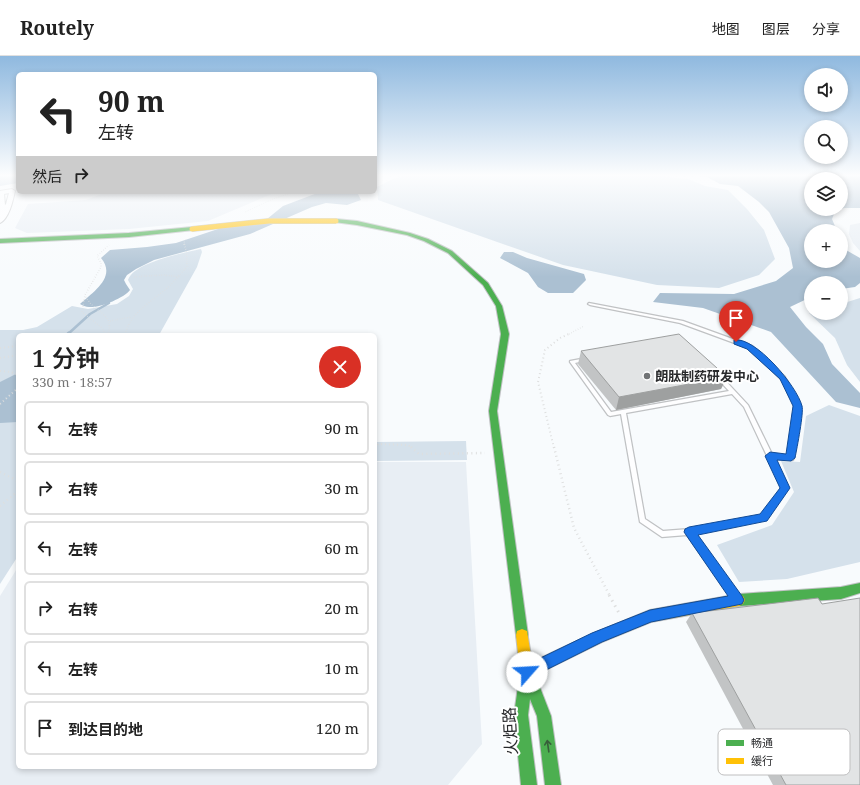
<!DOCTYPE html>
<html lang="zh">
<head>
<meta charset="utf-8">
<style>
	body { margin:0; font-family:"Noto Serif","Noto Sans SC",serif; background:#f6f6f6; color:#222; height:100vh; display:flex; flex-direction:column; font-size:15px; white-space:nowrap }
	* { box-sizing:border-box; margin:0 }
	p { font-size:13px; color:#767676 }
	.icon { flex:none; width:22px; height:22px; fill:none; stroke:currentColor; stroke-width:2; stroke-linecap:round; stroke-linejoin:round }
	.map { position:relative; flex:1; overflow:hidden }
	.details { position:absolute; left:16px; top:277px; width:361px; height:436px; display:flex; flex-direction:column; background:#fff; border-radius:6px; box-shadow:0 2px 6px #0003 }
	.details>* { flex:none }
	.top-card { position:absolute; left:16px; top:16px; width:361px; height:122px; border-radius:6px; box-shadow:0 2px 6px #0003; background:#fff; color:#222; overflow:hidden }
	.controls { position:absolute; left:804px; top:12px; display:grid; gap:8px }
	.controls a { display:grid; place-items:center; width:44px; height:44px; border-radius:50%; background:#fff; box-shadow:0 2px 6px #0003; font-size:20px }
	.pin { position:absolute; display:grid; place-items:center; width:34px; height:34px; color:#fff; margin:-41px -17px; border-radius:50% 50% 50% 0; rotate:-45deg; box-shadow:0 0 4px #0007 }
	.pin .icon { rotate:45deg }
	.me { position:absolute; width:44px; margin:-22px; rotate:64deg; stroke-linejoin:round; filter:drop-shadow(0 0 3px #0008) }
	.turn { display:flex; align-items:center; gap:14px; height:84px; padding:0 16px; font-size:18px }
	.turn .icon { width:52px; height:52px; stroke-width:2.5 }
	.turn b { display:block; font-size:28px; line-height:34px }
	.then { display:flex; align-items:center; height:38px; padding:0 16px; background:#0003; gap:8px; font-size:15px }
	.round { display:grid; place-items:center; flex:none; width:42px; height:42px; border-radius:21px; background:#f6f6f6 }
	.overview { display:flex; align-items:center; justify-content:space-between; height:68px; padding:0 16px }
	h1 { font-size:24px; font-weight:600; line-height:30px }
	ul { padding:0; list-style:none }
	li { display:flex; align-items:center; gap:12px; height:54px; margin:0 8px 6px; padding:0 8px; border:2px solid #e0e0e0; border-radius:6px }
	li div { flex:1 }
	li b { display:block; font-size:15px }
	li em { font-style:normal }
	header { display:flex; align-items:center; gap:24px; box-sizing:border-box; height:56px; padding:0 20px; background:#fff; border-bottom:1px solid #e0e0e0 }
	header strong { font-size:19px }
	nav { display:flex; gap:22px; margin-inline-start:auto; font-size:14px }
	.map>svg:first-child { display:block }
	.built { fill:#e8eef4 }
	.green { fill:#d5e1eb }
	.water { fill:#abc0d2; fill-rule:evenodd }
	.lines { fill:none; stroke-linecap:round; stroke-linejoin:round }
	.stream-far1 { stroke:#abc0d2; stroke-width:2.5 }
	.stream { stroke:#abc0d2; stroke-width:3.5 }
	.lane-casing { stroke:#c0c2c4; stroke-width:2.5 }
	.street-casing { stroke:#c0c2c4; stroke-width:2 }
	.fast-casing { stroke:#c0c2c4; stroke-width:2 }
	.slow-casing { stroke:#c0c2c4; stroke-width:2 }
	.path-far4 { stroke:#dedfdf; stroke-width:1; stroke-dasharray:0.5 1.5; stroke-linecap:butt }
	.path-far3 { stroke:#dedfdf; stroke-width:1.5; stroke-dasharray:0.5 2; stroke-linecap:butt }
	.path-far2 { stroke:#dedfdf; stroke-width:2; stroke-dasharray:1 3; stroke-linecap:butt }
	.path-far1 { stroke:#dedfdf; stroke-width:2.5; stroke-dasharray:1 3.5; stroke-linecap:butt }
	.path { stroke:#dedfdf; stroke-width:3; stroke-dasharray:1.5 4.5; stroke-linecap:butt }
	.lane { fill:#fefeff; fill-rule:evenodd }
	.street { fill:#fefeff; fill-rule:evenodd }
	.fast { fill:#4caf50; fill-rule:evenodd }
	.slow { fill:#ffc107; fill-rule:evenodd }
	.slow-bridge-casing { stroke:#c0c2c4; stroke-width:6; stroke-linecap:butt }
	.slow-bridge { stroke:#ffc107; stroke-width:5 }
	.wall { fill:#c2c4c5 }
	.shaded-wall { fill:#9ea0a0 }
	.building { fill:#e2e4e5; stroke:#9ea0a0 }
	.oneway { stroke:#375f3a }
	.route { fill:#1a73e8; stroke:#114b97 }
	.poi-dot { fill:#717375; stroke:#fff; stroke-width:1.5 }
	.labels { text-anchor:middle; stroke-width:4; stroke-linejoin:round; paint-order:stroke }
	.poi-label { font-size:13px; font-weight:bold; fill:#292a2c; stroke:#fff; text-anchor:start }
	.near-street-label { font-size:16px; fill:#292a2c; stroke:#fff }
	.key { fill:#fff; stroke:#bfbfc0; stroke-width:1 }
	.key-label { font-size:11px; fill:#292a2c }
</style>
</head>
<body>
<header>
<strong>Routely</strong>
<nav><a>地图</a><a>图层</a><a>分享</a></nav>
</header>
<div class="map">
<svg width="860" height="729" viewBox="0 0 860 729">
	<rect width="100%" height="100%" fill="#f8fbfd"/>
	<g class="built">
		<path d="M107,136H273L274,137L208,165L129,173L27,177L15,172L28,148L86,144Z"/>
		<path d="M860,167V195L853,187L849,178L850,169Z"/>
		<path d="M375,406H466L482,688L448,729H0V540L18,511V711H375Z"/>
	</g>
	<g class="green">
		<path d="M409,119H650L688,123L705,130L728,134L747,153L764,174L775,203L759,219L719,232L657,229L563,209L378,144L377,131L395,122Z"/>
		<path d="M201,193L202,196L197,211L159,279H18V500L0,528V274H23L37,271L72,250L88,253L117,248L129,240L133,233L128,224C134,206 184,197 201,193Z"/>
		<path d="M860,242V326L847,309L835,282L809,257H841V248Z"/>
		<path d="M829,349L860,360V506L787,523L739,526L717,489L772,469L794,436L781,405L800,406L806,360Z"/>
		<path d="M466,385L467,404L375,405V386Z"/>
	</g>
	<g class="water">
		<path d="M0,119H18V127L0,130Z"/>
		<path d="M694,119H860V152H844L835,156L832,163L837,175H811V205H841V184L846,194L860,202V227L855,231L841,233V227H811V241L790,251L806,271L823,288L832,308L860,337V352L836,346L771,276L703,252L653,246L660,237L734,238L776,225L793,212L789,192L769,156L759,146L738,130L720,128L707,121ZM811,123H841V153H811Z"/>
		<path d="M320,136H359L358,138L361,144L347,149L326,147L312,151L250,178L154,204L136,213L127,219L124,224L126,228L130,234C124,242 100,252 89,251C86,251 82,249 80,248C93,236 117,221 101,202L110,194L147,191L176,187L227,170L267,163L283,150Z"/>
		<path d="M504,196H513L527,202L584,218L586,224L573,237H548L538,231L528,217L500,202Z"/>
		<path d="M18,317V366L0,367V326Z"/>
	</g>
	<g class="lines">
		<path class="stream-far1" d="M68,278L90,258L109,247"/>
		<path class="stream" d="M67,279L69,277"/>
		<defs>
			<path id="lane" d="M589,247L683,265L752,290L785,321L801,350L794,402L793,404H791L774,402L788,432L765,464L694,478L739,540L740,542L739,544L736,545L733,544L687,479L662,481L640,466L621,358L610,360L608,359L570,306V305L586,302H588V304L575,307L611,356L729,335L716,321L717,320H721L748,349L772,398L788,400L795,350L781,323L748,292L680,267L590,249L588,248ZM732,338L744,351L782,432L761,460L689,473L663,475L645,463L626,357Z"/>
			<path id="street" d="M12,133L15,135C13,144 9,163 0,167V135ZM9,137L6,148L5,149L4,138Z"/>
			<g id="fast">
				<path d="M336,163L357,165L410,177L428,183L452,195L488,227L502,250L509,278L497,355L528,579L527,583L522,585L517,583L516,579L489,355L501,278L496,250L483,229L448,197L424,185L407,179L357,169L334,166L333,165Z"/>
				<path d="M192,171L194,172V174L129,181L0,187V183L129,177Z"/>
				<path d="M860,527V537L841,543L739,550L735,548L733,544L735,540L739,538L841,531Z"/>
				<path d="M527,609L532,611L551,660L561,729H545L537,660L530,643L528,659L537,729H521L514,659L520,616L522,611Z"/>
			</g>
			<path id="slow" d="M739,538L743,540L745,544L743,548L739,550L651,566L602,586L527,623L522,621L520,616L516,579L517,575L522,573L527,575L532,606L592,578L650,554Z"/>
		</defs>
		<use href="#lane" class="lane-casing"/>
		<use href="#street" class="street-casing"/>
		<use href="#fast" class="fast-casing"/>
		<use href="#slow" class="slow-casing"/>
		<g class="path-far4">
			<path d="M245,156L273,143L294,136"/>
			<path d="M185,189L184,186L186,183"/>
		</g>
		<g class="path-far3">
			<path d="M134,221L163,219L179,221"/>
			<path d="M86,241C94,257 115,257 108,278"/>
			<path d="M110,265L131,261"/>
			<path d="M105,278L102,272L82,256L85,239L101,211V207L97,200L109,189"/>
			<path d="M125,278C131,256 150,247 166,233C174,226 181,218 187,210C186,201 188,198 184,188"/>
			<path d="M569,278L584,270"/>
		</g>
		<g class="path-far2">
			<path d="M105,277L106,279"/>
			<path d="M108,279L109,277"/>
			<path d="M125,279L126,277"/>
			<path d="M0,292L18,290"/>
			<path d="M0,302L18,299"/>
			<path d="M0,315L11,316L18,319"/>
			<path d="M0,348L18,332"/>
			<path d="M375,392L378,388L408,389L412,392"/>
			<path d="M554,392L538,326L545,294L560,282L571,277"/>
		</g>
		<g class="path-far1">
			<path d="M411,391L419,398L485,397"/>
			<path d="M554,391L574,472L610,540"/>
			<path d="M0,416L18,425"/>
			<path d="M0,450L18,435"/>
		</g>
		<path class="path" d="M609,539L619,557"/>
		<use href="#lane" class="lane"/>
		<use href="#street" class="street"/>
		<use href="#fast" class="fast"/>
		<use href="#slow" class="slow"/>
		<defs>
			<path id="slow-bridge" d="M192,173L269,165H336"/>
		</defs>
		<use href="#slow-bridge" class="slow-bridge-casing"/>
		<use href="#slow-bridge" class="slow-bridge"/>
	</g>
	<g class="wall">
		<path d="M581,295L727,321L721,333L616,354L578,308Z"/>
		<path d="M692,557L860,729H773L686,566Z"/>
	</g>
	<path class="shaded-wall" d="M727,321L721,333L616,354L619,341Z"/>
	<g class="building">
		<path d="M679,278L727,321L619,341L581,295Z"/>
		<path d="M818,542L822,548L860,542V729H786L692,557Z"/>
	</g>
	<defs><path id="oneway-shaft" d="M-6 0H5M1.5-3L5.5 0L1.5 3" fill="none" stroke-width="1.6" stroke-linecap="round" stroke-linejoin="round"/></defs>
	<use class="oneway" href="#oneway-shaft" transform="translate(548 690) rotate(-98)"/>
	<linearGradient id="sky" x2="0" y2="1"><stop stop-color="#8fb9df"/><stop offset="0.54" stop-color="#fcfdfe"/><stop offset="1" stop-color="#fcfdfe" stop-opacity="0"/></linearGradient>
	<rect width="860" height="221" fill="url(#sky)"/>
	<path class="route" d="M734,284C755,280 797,330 802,350C804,356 797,392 795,402L791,405L777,404L790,432L767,465L698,479L742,540L744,544L742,548L651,566L602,586L532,621L527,623L522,621L520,616L522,611L592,577L650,554L728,540L684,476L685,473L689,471L760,458L780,432L765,400L770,396L786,398L793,350L780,323L747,293L734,288Z"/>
	<circle class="poi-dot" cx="647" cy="320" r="4"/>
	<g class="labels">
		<g class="poi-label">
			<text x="655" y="325">朗肽制药研发中心</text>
		</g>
		<g class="near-street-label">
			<text transform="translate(510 675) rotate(-93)" y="6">火炬路</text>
		</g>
	</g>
	<rect x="718" y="673" width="132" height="46" rx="6" class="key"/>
	<rect x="726" y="684" width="18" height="6" fill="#4caf50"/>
	<rect x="726" y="702" width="18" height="6" fill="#ffc107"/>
	<g class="key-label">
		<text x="751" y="691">畅通</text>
		<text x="751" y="709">缓行</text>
	</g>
</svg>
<div class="controls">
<a><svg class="icon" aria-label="sound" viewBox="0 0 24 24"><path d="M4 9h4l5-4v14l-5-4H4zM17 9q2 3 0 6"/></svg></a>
<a><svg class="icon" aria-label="search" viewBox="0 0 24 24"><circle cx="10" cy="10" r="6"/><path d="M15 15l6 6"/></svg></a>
<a><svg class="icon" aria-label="layers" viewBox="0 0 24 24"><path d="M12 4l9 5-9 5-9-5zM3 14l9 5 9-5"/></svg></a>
<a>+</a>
<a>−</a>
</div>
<div class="pin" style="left:736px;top:286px;background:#d93025"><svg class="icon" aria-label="arrive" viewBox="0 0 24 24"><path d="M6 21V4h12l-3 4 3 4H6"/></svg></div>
<svg class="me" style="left:527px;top:616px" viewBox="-20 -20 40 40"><circle r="19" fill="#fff"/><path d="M0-13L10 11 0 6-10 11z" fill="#1a73e8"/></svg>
<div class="top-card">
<div class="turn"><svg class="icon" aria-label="left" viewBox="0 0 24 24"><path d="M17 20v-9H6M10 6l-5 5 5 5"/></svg><div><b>90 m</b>左转</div></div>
<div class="then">然后<svg class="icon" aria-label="right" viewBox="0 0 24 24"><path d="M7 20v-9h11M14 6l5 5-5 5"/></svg></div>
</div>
<section class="details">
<div class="overview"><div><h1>1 分钟</h1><p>330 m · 18:57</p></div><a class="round" style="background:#d93025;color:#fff"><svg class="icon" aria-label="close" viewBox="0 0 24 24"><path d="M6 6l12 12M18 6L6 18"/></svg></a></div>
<ul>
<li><svg class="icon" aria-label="left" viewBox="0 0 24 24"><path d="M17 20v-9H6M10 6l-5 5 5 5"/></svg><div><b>左转</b></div><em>90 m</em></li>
<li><svg class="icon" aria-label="right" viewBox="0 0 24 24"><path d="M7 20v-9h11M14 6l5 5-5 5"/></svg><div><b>右转</b></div><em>30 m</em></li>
<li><svg class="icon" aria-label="left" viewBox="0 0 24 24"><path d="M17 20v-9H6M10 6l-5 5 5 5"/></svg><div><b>左转</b></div><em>60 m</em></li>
<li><svg class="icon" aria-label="right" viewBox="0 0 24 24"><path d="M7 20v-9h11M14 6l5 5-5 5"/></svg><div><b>右转</b></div><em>20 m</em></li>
<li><svg class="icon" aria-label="left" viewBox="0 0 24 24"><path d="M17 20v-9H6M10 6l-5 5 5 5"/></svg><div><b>左转</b></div><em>10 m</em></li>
<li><svg class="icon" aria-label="arrive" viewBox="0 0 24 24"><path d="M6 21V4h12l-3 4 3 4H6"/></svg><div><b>到达目的地</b></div><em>120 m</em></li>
</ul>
</section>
</div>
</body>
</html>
